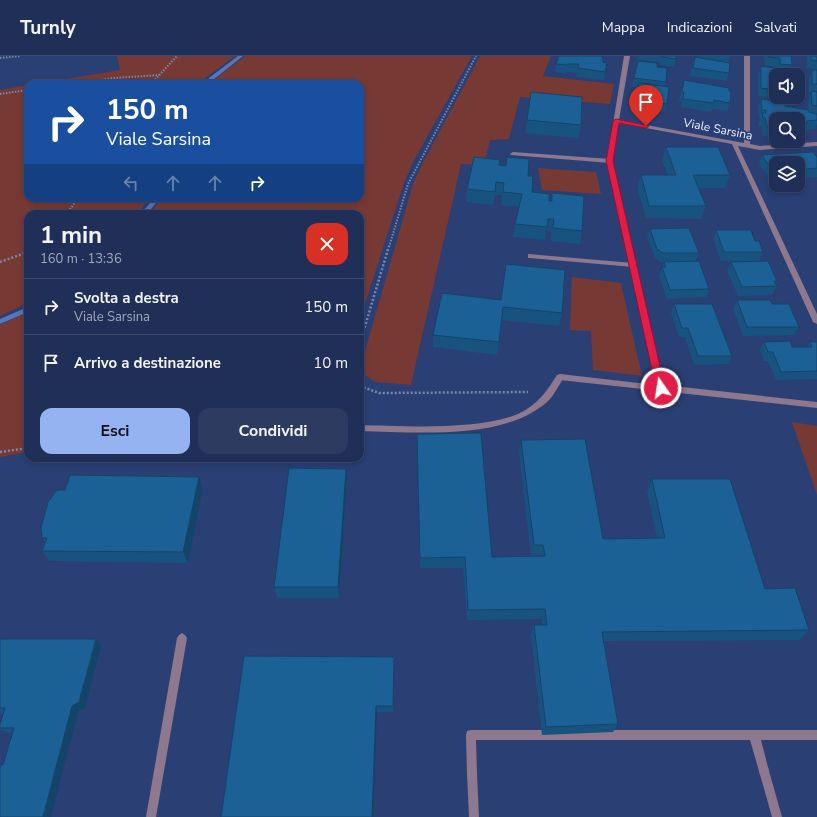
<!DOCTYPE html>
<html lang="it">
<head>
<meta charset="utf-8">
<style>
	body { margin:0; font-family:"Nunito Sans",sans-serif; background:#2d3b61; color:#f1f3f6; height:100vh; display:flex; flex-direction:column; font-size:15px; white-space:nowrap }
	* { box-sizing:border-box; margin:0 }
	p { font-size:13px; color:#a2a9ba }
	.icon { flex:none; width:22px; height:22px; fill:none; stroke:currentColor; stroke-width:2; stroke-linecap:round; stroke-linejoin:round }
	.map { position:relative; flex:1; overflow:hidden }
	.drawer { position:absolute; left:24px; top:154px; width:340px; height:252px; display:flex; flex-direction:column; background:#202f57; border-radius:12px; box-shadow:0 2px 6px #0003,0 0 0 1px #3d4a6d }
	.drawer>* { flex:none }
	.top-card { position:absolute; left:24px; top:24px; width:340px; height:122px; border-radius:12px; box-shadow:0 2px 6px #0003,0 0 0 1px #3d4a6d; background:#1a4fa0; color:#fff; overflow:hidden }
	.fabs { position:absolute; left:769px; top:12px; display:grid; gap:8px }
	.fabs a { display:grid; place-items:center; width:36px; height:36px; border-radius:8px; background:#202f57; box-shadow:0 2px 6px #0003,0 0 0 1px #3d4a6d; font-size:20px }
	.pin { position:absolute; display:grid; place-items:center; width:34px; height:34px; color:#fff; margin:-41px -17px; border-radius:50% 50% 50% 0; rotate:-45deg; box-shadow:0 0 4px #0007 }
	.pin .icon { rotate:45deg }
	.me { position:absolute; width:44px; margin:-22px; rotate:347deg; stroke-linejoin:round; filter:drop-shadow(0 0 3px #0008) }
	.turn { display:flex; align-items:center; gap:14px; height:84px; padding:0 16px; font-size:18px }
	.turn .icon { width:52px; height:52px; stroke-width:2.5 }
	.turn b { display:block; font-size:28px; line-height:34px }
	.lanes { display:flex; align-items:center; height:38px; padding:0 16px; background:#0003; justify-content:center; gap:20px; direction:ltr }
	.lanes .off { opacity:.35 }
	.round { display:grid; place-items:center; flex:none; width:42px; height:42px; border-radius:12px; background:#2d3b61 }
	.overview { display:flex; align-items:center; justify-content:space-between; height:68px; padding:0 16px }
	h1 { font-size:24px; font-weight:700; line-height:30px }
	.button { display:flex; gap:8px; margin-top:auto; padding:8px 16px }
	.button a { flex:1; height:46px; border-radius:12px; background:#95b2f1; color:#111; font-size:16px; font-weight:700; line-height:46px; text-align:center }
	.button a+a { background:#2d3b61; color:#f1f3f6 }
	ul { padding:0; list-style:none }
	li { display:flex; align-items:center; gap:12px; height:56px; padding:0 16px; border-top:1px solid #3d4a6d }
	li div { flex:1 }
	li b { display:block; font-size:15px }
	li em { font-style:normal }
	header { display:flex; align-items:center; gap:24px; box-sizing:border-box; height:56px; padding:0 20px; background:#202f57; border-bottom:1px solid #3d4a6d }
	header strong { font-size:19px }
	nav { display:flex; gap:22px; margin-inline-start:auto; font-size:14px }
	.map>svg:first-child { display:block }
	.green { fill:#773934 }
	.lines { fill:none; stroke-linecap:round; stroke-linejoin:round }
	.stream { fill:#5a75b7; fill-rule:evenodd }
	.path-far1 { stroke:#7988ac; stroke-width:2; stroke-dasharray:1.5 1.5; stroke-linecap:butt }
	.path { stroke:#7988ac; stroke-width:2.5; stroke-dasharray:2 2; stroke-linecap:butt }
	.service { fill:#8e788e; fill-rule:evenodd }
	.minor { fill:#8e788e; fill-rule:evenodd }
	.wall { fill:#185380 }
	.shaded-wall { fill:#144468 }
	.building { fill:#1c6195; stroke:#144468 }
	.route { fill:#e11d48; stroke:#92132f }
	.labels { text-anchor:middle; stroke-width:3.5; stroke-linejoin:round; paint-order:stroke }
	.far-street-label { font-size:12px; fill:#ebf1fe; stroke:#2a3f74 }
</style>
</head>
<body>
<header>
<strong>Turnly</strong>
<nav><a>Mappa</a><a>Indicazioni</a><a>Salvati</a></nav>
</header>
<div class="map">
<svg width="817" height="761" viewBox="0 0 817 761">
	<rect width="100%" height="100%" fill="#2a3f74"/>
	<g class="green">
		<path d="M117,0H235L205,22L202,28H34L120,14Z"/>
		<path d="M245,0H472L413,106L404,127L360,263V158H149L162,142H360V28H212L214,24Z"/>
		<path d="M480,0H551L543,20L614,28L610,48L520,41L509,83L490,84L484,109L461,108L411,329L375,326L365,319L361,309L413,128L422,108Z"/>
		<path d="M28,29V142H150L137,158H28V247L0,260V34Z"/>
		<path d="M538,112L596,116L601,138L542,134Z"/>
		<path d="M572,221L621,227L642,320L593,314L591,275L570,274Z"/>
		<path d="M28,256V396L0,401V269Z"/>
		<path d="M792,366L817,370V439Z"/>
	</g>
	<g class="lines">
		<g class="stream">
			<path d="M238,0H243L213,24L210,28H206L209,22Z"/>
			<path d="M154,142H160L147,158H141Z"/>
			<path d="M28,251V256L0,268V263Z"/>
		</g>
		<g class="path-far1">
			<path d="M0,2L21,0"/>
			<path d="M72,28L114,22L159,19"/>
			<path d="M151,28L177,0"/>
			<path d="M0,38L28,34"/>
			<path d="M66,158L79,142"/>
			<path d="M389,191L408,128L476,0"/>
		</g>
		<g class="path">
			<path d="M0,206L28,196"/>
			<path d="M360,287L389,190"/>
			<path d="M360,330L379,337L528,336"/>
			<path d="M0,396L28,392"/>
		</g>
		<g class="service">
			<path d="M513,96L610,103L613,105L610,107L511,99L510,98Z"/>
			<path d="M528,198L633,207L636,209L633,211L530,202H528Z"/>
			<path d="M560,318L564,321C559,329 554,340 547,346C503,385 415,376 360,375V369C402,370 492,376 527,353C542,343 548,333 557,319Z"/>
			<path d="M182,577L185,579L187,582L156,761H146L177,582L179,579Z"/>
			<path d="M471,674H817V684H761L769,715L768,719L764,720L760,719L759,715L750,684H476L477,718L476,722L472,723L468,722L467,718L466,679L467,675Z"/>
		</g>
		<g class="minor">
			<path d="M624,0H630L619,64L744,87V0H750V88L760,90L817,86V90L760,94L738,90L817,258V268L813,266L732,88L619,67L613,105L664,329L817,346V352L560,324L556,321L560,318L656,329L607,105Z"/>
			<path d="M764,710L768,711L769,715L782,761H772L759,715L760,711Z"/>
			<path d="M472,713L476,714L477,718L479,761H469L467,718L468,714Z"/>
		</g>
	</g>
	<g class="wall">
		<path d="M638,0H676L674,11L660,9V6L637,3Z"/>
		<path d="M698,0H730L728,6L729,17L726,25L690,20L695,1L698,2Z"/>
		<path d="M764,0H791L792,9L789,17L776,19V41H788L787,44L758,40V19L761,10L777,12L776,11L765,9Z"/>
		<path d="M807,0H817V14L807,12Z"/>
		<path d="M638,5L657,11L666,26L664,31L667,48L665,56L634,52L638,31H632Z"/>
		<path d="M603,6L607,7L604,24L576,21L577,17L567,16V18L555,16L556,8Z"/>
		<path d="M812,14H817V68L815,73L805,74L804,76L798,77V63H776V79L763,80L762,70H759V66L760,63L759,62L758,52L761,43L809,55L808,43L811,36H809V22Z"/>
		<path d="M684,24L729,35L730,47L727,55L712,53L711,56L681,51L682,45H679L682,32Z"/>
		<path d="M527,64L581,69L578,82L525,77Z"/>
		<path d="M666,91L730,119L725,132H698L706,150L701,163L646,162L637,132L641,119H668L662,104Z"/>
		<path d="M762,99L817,101V121L798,122V107H776V124H770L759,108Z"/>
		<path d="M500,109L528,120L532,136L549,145H551L552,137L582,175L580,188L551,185V176L546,175L545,184L513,181L515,168L519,151L501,149L502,139H495L493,149L466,146L467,133Z"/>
		<path d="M650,173L699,197L696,205L709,233L706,241L667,243L659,220L664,206H660L655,202L647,181Z"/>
		<path d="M716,174L755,185L763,196L759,205H721L713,183Z"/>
		<path d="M731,206L777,225L776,228L777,230L772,239L738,240L727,215Z"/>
		<path d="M442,237L562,257L559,270L502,264L497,299L433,291V279Z"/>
		<path d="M737,244L772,248L799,271L794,279L743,280L733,253Z"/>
		<path d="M674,248L732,300L728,308L694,309L685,281H679L671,257Z"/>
		<path d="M764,286L792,291H807L810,286H817V323L776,324L768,305H764L760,294Z"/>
		<path d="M417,378L492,501L540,500H531L519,396L521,384L603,483L657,482L647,435L652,423L765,533L809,574L800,584L604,585L618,668L613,676L542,679L531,579L534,569H542V563L467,564L463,512H420Z"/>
		<path d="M347,424L339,542H277L274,531Z"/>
		<path d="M203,432L188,507L50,505L42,495L45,486L42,482Z"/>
		<path d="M0,583H96L101,590L85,652L78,656L3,709L12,677H6L0,673V668L3,658H0Z"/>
		<path d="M394,607L393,656H377L221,761Z"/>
	</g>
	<g class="shaded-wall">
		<path d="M346,413L347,424L339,542L338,531Z"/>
		<path d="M199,421L203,432L188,507L183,496Z"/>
		<path d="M96,583L101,590L85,652L78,656L51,761H43L72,650Z"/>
		<path d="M376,650L377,656L373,761H372Z"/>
	</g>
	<g class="building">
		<path d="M559,0H602L603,6L607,7L605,16L578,12L579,8H568V9L556,8Z"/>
		<path d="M662,0H676V3L662,1Z"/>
		<path d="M768,0H791L792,9L780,8V2L768,1Z"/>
		<path d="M811,0H817V5L811,4Z"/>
		<path d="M695,1L730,7L729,17L693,12Z"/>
		<path d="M638,5L657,7V11L667,12L666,26L634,22Z"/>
		<path d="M761,10L788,14L789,19H776V34L761,32Z"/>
		<rect x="812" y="14" width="5" height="14"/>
		<path d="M684,24L729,32V35H731L730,47L714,44V47L683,43L684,36H682Z"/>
		<path d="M639,27L669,31L667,48L636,44Z"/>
		<path d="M811,35L817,36V50L812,49Z"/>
		<path d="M531,36L582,41L581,69L527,64Z"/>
		<path d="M761,43L784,47L785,50L808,54L809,56L817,58V64L807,65V68L798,69V63H776V71H767L765,62H763L762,57H766V54H762Z"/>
		<path d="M666,91H718L730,119H693L706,150H649L641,119H676Z"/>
		<path d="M813,96L817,101V112L798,114V107H776V115L773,116L762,99Z"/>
		<path d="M474,101L500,104L499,109L506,110L507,101L529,103L528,120H533L532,136L549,138V145H552V137L584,140L582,175L553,172L554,163H548L547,171L515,168L522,138L503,136L504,127L496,126L495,136L467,133Z"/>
		<path d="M689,172L699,197H663L657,193L650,173Z"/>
		<path d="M716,174H751L755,185H759L763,196H724Z"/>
		<path d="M699,205L709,233L670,234L662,211H666L664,206Z"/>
		<path d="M768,205L777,225H774L777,230L742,231L731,206Z"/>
		<path d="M506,208L565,214L562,257L503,251L499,286L433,279L442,237L501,244Z"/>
		<path d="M737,244H770L772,248H789L799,271H747Z"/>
		<path d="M674,248H712L732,300H698L688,272H682Z"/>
		<path d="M790,285L792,291H812L810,286H817V315L781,316L773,296H768L764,286Z"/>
		<path d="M481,377L492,501L545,500L543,489H534L521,384L585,383L603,483L665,482L652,423H730L765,533L795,532L809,574L602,576L618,668L546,671L534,569H547L545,553L468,554L465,501L420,502L417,378Z"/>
		<path d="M289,412L346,413L338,531H274Z"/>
		<path d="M70,419L199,421L183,496L42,495L47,482H42L41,472L48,446L57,434H65Z"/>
		<path d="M0,583H96L79,646L72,650L43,761H0V709H3L14,672H0V668L5,652H0Z"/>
		<path d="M244,600L394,601L393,650H376L372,761H221Z"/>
	</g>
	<path class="route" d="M616,63L649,70L646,72L619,67L613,105L665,332L661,335L656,332L606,105L613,65Z"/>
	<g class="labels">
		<g class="far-street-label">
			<text transform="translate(718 73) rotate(11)" y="4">Viale Sarsina</text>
		</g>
	</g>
</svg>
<div class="fabs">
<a><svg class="icon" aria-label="sound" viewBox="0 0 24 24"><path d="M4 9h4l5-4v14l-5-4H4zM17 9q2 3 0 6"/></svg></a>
<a><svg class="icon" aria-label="search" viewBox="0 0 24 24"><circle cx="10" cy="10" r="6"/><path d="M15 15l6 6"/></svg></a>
<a><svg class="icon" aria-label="layers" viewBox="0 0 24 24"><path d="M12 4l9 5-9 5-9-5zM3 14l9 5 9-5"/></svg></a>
</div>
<div class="pin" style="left:646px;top:70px;background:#d93025"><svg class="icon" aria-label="arrive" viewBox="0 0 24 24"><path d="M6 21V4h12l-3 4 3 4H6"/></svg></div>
<svg class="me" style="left:661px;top:332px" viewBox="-20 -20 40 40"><circle r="17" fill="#e11d48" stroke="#fff" stroke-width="3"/><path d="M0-11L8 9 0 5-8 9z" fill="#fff"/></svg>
<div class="top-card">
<div class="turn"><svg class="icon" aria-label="right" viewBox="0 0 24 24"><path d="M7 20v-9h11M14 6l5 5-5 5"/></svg><div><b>150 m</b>Viale Sarsina</div></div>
<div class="lanes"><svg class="icon off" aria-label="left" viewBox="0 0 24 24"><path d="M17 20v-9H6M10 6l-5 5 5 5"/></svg><svg class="icon off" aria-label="ahead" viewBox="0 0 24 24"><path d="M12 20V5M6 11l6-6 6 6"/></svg><svg class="icon off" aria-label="ahead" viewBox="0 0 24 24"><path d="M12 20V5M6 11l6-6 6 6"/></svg><svg class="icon" aria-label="right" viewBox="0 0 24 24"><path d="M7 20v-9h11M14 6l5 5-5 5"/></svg></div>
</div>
<section class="drawer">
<div class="overview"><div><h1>1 min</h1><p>160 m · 13:36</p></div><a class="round" style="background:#d93025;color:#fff"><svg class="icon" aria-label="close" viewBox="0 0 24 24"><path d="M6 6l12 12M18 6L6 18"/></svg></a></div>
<ul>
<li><svg class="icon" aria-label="right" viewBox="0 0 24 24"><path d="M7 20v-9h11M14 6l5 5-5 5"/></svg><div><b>Svolta a destra</b><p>Viale Sarsina</p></div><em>150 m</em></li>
<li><svg class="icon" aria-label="arrive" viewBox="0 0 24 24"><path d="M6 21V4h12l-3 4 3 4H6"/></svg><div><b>Arrivo a destinazione</b></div><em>10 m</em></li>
</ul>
<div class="button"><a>Esci</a><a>Condividi</a></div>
</section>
</div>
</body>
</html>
